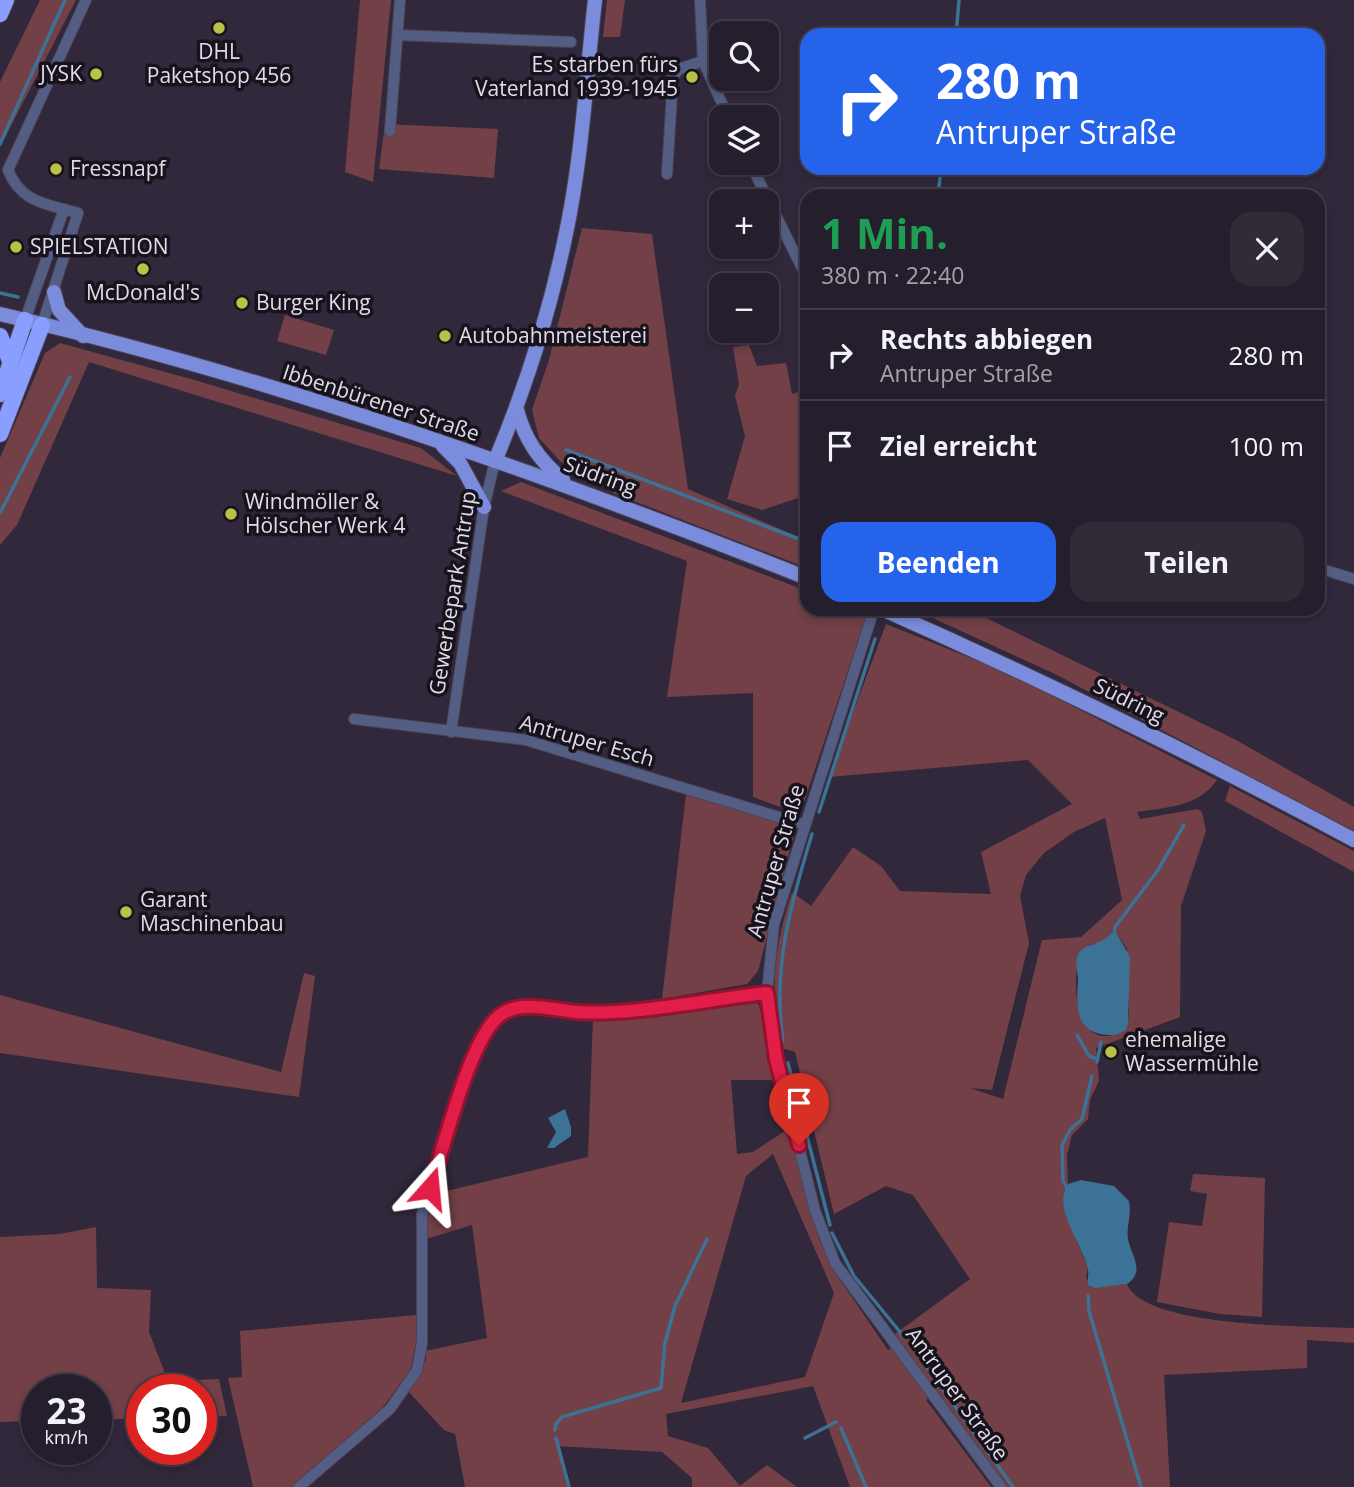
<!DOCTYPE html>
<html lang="de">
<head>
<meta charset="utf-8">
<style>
	body { margin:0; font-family:"Open Sans",sans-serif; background:#312b38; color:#f1f3f6; height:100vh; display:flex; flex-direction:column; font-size:26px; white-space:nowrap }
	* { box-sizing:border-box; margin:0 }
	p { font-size:23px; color:#a3a2a9 }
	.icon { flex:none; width:38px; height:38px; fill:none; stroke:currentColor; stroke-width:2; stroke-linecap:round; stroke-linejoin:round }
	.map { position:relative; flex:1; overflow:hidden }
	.side { position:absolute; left:800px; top:189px; width:525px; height:427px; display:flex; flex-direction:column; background:#251e2c; border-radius:21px; box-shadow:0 4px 10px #0003,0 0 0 2px #423c48 }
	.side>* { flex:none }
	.top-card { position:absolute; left:800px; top:28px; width:525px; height:147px; border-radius:21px; box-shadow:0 4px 10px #0003,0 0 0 2px #423c48; background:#2563eb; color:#fff; overflow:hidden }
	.tools { position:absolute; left:709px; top:21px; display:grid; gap:14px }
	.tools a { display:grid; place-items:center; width:70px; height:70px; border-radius:14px; background:#251e2c; box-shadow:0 4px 10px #0003,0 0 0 2px #423c48; font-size:35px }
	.speed { position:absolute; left:21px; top:1374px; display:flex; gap:14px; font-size:35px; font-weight:700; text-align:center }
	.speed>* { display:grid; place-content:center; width:91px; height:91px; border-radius:50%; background:#251e2c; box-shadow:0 4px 10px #0003,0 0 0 2px #423c48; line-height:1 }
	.speed small { font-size:18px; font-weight:400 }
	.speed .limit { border:10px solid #d22; background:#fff; color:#111 }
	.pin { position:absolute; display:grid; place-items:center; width:60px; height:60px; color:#fff; margin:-72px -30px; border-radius:50% 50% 50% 0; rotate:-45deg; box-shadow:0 0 7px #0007 }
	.pin .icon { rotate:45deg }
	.me { position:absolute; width:77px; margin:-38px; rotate:18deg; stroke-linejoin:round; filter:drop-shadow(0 0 5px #0008) }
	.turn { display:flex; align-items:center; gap:24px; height:147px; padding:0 21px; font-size:32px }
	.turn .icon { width:91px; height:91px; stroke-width:2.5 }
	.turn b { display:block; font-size:49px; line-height:60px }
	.round { display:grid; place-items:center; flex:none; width:74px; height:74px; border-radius:21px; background:#312b38 }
	.head { display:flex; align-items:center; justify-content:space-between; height:119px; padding:0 21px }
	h1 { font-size:42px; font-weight:700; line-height:52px; color:#1e9e55 }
	.button { display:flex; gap:14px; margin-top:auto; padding:14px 21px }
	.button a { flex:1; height:80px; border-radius:21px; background:#2563eb; color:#fff; font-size:28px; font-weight:700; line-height:80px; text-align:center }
	.button a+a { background:#312b38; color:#f1f3f6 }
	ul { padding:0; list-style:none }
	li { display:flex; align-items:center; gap:21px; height:91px; padding:0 21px; border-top:2px solid #423c48 }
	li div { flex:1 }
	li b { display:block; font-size:26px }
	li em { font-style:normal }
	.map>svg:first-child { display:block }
	.green { fill:#724046; fill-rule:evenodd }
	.water { fill:#3b7296 }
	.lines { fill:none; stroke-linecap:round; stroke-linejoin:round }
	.stream { stroke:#3b7296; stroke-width:3.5 }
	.minor-casing { stroke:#4d4557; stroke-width:12 }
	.major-casing { stroke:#4d4557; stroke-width:16 }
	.highway-casing { stroke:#4d4557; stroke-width:18 }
	.minor { stroke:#545e84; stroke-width:10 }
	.major { stroke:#7a8cdb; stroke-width:14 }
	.highway { stroke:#899efe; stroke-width:16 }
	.route-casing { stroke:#92132f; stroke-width:18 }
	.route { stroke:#e11d48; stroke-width:12 }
	.poi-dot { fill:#b9c146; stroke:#17131c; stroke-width:2.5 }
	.labels { text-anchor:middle; stroke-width:7; stroke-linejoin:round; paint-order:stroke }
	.poi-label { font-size:21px; fill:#e1dbe8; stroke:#17131c; text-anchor:start }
	.street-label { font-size:21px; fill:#e1dbe8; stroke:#17131c }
</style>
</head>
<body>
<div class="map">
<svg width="1354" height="1487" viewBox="0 0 1354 1487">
	<rect width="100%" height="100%" fill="#31283b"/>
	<g class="green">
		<path d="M40,0H76L0,147V82Z"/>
		<path d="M360,0H391L373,182L345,172Z"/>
		<path d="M607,0H625L620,37H603Z"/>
		<path d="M385,124L498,129L494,178L379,169Z"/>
		<path d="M582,228L652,234L688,489L807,541V568L613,493L561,462L539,438L532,410L549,360Z"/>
		<path d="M285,315L334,330L326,355L277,341Z"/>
		<path d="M60,343L198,381L421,448L457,476L89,362L17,525L0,545V458L45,353Z"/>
		<path d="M749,345L757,366L786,363L792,394L807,389L804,496L762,510L727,499L745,436L735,396L739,384L733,347Z"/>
		<path d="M521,482L807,591V609H854L867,614L800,814L753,797V693L667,697L687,561L501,491Z"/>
		<path d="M913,609H968L1236,740L1354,807V831L1055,674Z"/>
		<path d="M886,624L1008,673L1217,780C1198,807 1168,807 1137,812L1140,819L1197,809L1202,812L1206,831L1181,906L1180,1017L1096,1048L1099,1081L1090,1100L1088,1119L1072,1135L1067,1155L1068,1184L1064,1192L1068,1221L1088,1267L1086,1278L1091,1287L1127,1284C1144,1328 1310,1326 1354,1328V1343L1307,1340V1368L1164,1375L1170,1487H1007L937,1392L926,1400L991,1487H850L813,1386L666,1414L668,1436L708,1448L740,1486L767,1465L797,1487H692V1478L662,1452L557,1446L568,1487H465L455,1434L444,1430L406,1389L426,1360L425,1351L487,1338L472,1225L426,1239L427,1215L438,1193L588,1157L593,1017L748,999L759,1005L775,1080H731L737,1154L753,1152L788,1129L819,1239L834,1271L888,1350L900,1342L895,1334L970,1279L913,1195L886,1186L834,1214L795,1052L779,1047C771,986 773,950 792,892L811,906L853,847L881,866L900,891L991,894L981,852L1072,804L1028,760L829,777ZM1105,818L1122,900L1081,937L1042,940L1003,1099L970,1088L992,1090L1029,943L1020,896L1026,875L1044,853L1074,832ZM1111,933L1117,934L1127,949L1129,1015L1126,1030C1080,1054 1073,1001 1077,969C1078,961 1086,952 1090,945L1105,941ZM773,1154L834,1293L805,1377L681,1403L746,1176Z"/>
		<path d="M1230,786L1354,851V872L1225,801Z"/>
		<path d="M686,794L796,827L758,971L747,984L662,999Z"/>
		<path d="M304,973L315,976L299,1097L0,1053V995L281,1072Z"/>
		<path d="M1193,1174L1265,1178L1262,1317L1220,1314L1157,1302L1169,1222L1202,1226L1207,1194L1190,1191Z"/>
		<path d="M96,1227L97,1288L151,1290L149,1332L168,1381L219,1379L227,1416L201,1417V1390H142V1418L96,1420V1390H37V1421L0,1422V1237L60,1234Z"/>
		<path d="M416,1315V1342L411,1369L383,1407L293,1487H253L228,1378L242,1377L240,1331Z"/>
	</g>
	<g class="water">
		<path d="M1111,933L1117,934L1130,957L1128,1024L1126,1030C1116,1036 1111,1036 1100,1034C1073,1028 1077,1000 1078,979C1078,972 1075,964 1077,957C1082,942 1101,947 1111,933Z"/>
		<path d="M565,1109L571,1127V1136L554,1148H547L556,1132L548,1118Z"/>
		<path d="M1081,1180L1114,1186L1129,1201C1132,1215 1126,1226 1128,1239C1131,1255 1146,1272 1127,1284L1095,1288L1088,1285C1087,1279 1089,1275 1088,1269C1084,1247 1051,1207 1068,1184Z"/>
	</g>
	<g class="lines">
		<g class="stream">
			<path d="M956,35L959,0"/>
			<path d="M0,144L65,0"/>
			<path d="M938,196L941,168"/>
			<path d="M0,293L18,297"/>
			<path d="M566,450L807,542"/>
			<path d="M0,513L70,377"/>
			<path d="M819,812L875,639"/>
			<path d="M1114,935L1115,927L1158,870L1184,825"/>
			<path d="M1077,1035L1089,1056L1097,1059"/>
			<path d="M783,1041C772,968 791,903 812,834"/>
			<path d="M1097,1062L1101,1042"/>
			<path d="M788,1063L830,1225"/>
			<path d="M1067,1188L1063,1181L1062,1145L1070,1130L1082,1119L1092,1076"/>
			<path d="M832,1233L854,1276L905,1338"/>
			<path d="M1088,1296L1089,1311L1141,1487"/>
			<path d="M914,1349L1013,1487"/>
			<path d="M841,1428L866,1487"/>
			<path d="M555,1430L556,1424L562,1417L661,1388L665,1343L675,1306L707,1239"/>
			<path d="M556,1438L569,1487"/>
			<path d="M805,1438L836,1422"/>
		</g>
		<defs>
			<g id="minor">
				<path d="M700,0L703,61L728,117"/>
				<path d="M398,35L571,42"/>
				<path d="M390,131L400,0"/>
				<path d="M750,163L807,278"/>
				<path d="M667,174L673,77L679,69L703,61"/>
				<path d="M25,320L64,209"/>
				<path d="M42,325L78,213C47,204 21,203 8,170L86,0"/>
				<path d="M1318,568L1354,579"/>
				<path d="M874,609L774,924L767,993L771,1035L815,1211L835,1263L1001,1487"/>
				<path d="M354,719L526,740L805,825"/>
				<path d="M451,732L484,507L495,461"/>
				<path d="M299,1487L390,1409L417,1370L422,1343V1214L474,1055L498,1016L510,1009L527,1007L580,1012L615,1010L767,993"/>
			</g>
			<g id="major">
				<path d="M54,292L59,310L83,336"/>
				<path d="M0,314C273,377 547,475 807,578"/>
				<path d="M517,410C525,440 539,460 563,480"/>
				<path d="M443,446L460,463L484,507"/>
				<path d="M495,461C525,389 549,315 565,238C582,160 586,79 595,0"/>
				<path d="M882,609C1042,680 1200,757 1354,840"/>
			</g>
			<g id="highway">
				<path d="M0,14L6,0"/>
				<path d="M0,336L10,361"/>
				<path d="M0,394L25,320"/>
				<path d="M0,434L42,325"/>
			</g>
		</defs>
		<use href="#minor" class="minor-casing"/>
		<use href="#major" class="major-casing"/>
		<use href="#highway" class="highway-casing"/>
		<use href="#minor" class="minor"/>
		<use href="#major" class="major"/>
		<use href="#highway" class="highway"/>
	</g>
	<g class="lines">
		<defs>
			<path id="route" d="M430,1188C444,1149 469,1040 499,1016C519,999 553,1010 577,1012C632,1016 710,999 767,993L776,1059L799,1145"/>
		</defs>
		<use href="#route" class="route-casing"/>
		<use href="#route" class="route"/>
	</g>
	<g class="poi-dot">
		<circle cx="219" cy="28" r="7"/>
		<circle cx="96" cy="74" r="7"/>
		<circle cx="692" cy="77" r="7"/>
		<circle cx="56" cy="169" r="7"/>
		<circle cx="16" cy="247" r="7"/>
		<circle cx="143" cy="269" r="7"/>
		<circle cx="242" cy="303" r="7"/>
		<circle cx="445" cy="336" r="7"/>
		<circle cx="231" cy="514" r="7"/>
		<circle cx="126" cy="912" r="7"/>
		<circle cx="1111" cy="1052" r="7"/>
	</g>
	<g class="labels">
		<g class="poi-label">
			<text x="219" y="59" text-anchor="middle">DHL<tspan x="219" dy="24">Paketshop 456</tspan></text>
			<text x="678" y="72" text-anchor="end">Es starben fürs<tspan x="678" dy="24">Vaterland 1939-1945</tspan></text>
			<text x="82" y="81" text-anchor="end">JYSK</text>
			<text x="70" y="176">Fressnapf</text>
			<text x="30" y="254">SPIELSTATION</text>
			<text x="143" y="300" text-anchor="middle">McDonald's</text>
			<text x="256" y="310">Burger King</text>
			<text x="459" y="343">Autobahnmeisterei</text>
			<text x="245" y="509">Windmöller &amp;<tspan x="245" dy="24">Hölscher Werk 4</tspan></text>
			<text x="140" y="907">Garant<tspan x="140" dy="24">Maschinenbau</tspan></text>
			<text x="1125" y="1047">ehemalige<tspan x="1125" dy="24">Wassermühle</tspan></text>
		</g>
		<g class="street-label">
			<text transform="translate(381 403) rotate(18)" y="7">Ibbenbürener Straße</text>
			<text transform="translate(600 476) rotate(20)" y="7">Südring</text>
			<text transform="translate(453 593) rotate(-81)" y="7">Gewerbepark Antrup</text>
			<text transform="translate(1129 701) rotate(26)" y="7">Südring</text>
			<text transform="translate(587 741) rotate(16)" y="7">Antruper Esch</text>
			<text transform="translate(776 861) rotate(-74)" y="7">Antruper Straße</text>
			<text transform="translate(957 1394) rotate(54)" y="7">Antruper Straße</text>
		</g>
	</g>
</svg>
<div class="tools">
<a><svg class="icon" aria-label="search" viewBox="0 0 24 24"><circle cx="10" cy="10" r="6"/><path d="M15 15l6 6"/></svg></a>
<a><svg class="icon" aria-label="layers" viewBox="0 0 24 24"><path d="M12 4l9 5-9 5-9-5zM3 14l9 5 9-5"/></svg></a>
<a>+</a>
<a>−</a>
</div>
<div class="speed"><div>23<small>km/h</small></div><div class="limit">30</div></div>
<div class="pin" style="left:799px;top:1145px;background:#d93025"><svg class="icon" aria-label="arrive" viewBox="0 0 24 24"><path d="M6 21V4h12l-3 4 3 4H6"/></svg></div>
<svg class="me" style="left:430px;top:1188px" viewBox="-20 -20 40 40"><path d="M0-17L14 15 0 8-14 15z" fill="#e11d48" stroke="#fff" stroke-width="4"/></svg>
<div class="top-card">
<div class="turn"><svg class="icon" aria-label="right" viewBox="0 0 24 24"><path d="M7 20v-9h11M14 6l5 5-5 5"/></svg><div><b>280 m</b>Antruper Straße</div></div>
</div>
<section class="side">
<div class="head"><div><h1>1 Min.</h1><p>380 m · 22:40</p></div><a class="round"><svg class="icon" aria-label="close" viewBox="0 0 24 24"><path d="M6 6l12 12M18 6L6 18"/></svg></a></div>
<ul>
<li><svg class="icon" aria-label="right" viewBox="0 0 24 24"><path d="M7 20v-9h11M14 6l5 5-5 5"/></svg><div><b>Rechts abbiegen</b><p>Antruper Straße</p></div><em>280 m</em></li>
<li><svg class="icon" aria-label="arrive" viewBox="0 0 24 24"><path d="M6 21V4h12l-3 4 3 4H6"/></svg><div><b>Ziel erreicht</b></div><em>100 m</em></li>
</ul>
<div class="button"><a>Beenden</a><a>Teilen</a></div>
</section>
</div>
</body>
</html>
